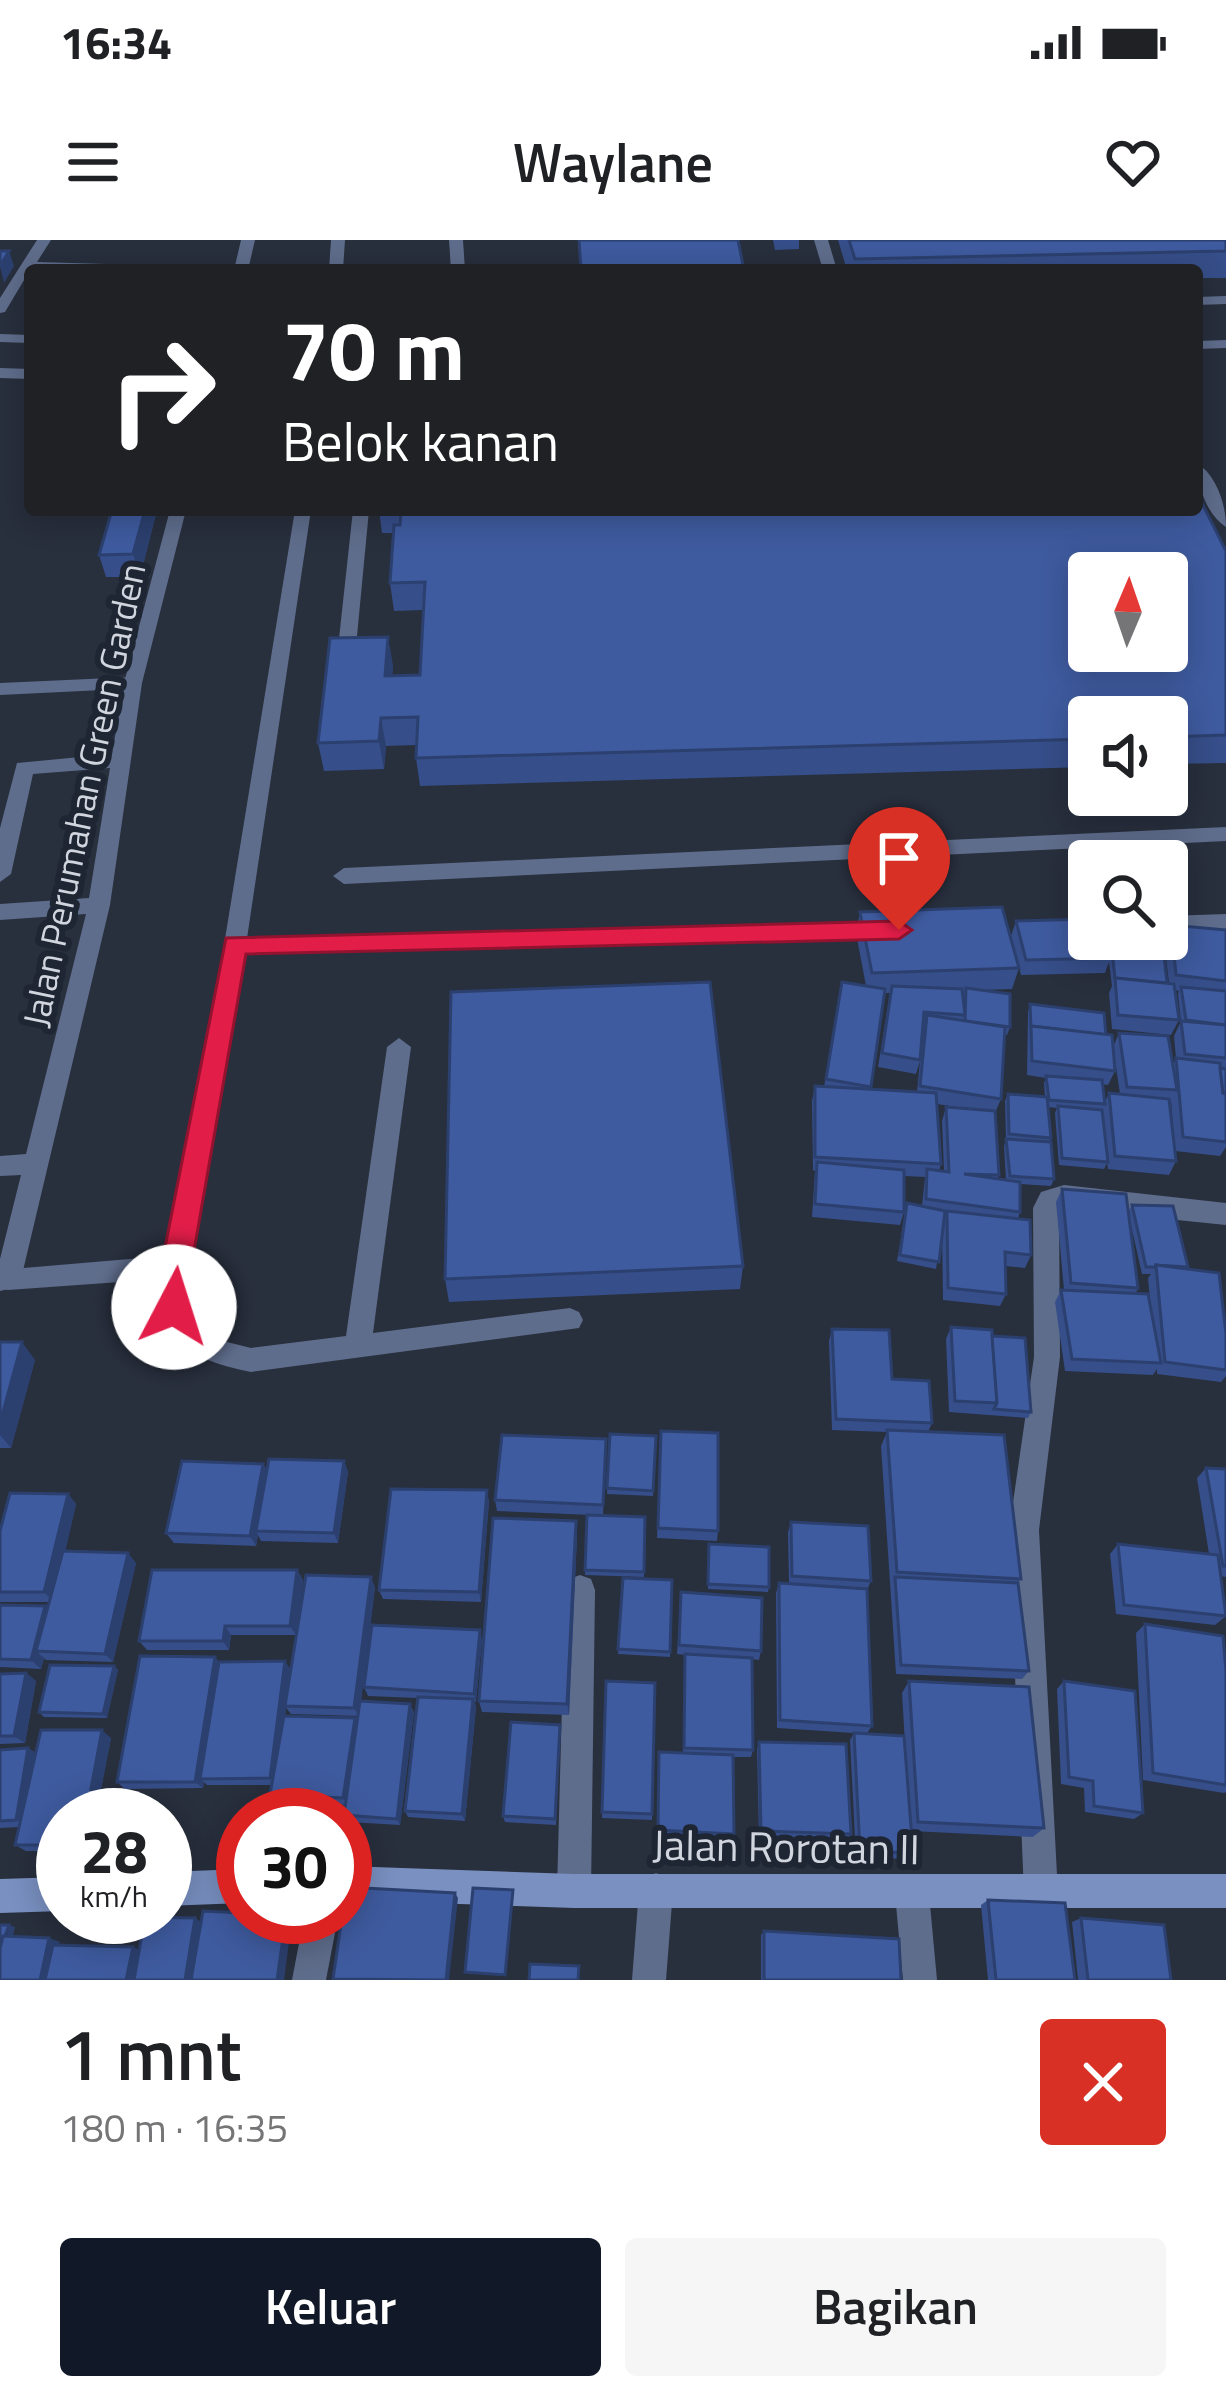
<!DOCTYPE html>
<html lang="id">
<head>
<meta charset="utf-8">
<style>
	body { margin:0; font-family:"Titillium Web",sans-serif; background:#f6f6f6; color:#202124; height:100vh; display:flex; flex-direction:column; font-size:45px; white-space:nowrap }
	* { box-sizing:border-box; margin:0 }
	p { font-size:39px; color:#757577 }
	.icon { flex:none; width:66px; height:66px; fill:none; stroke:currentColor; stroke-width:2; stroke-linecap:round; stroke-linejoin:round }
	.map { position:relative; height:1740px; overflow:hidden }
	.sheet { display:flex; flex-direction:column; background:#fff; flex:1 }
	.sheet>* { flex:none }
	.guide { position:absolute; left:24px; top:24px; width:1179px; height:252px; border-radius:12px; box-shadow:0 6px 30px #0003; background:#202124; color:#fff; overflow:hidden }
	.needle { width:78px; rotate:2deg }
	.fabs { position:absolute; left:1068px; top:312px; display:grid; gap:24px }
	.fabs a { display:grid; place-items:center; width:120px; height:120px; border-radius:12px; background:#fff; box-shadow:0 6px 30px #0003; font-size:60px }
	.speed { position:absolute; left:36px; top:1548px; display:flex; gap:24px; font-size:60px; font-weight:700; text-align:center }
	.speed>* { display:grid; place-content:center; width:156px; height:156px; border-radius:50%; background:#fff; box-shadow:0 6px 30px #0003; line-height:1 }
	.speed small { font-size:30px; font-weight:400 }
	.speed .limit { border:18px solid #d22; background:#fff; color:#111 }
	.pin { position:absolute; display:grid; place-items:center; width:102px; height:102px; color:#fff; margin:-123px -51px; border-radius:50% 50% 50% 0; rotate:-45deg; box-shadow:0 0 12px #0007 }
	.pin .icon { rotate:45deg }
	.me { position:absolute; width:132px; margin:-66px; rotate:5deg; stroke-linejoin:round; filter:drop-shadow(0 0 9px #0008) }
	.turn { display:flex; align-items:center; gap:42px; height:252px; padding:0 60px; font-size:54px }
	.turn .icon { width:156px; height:156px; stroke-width:2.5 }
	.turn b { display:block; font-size:84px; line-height:102px }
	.round { display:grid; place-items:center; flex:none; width:126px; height:126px; border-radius:12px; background:#f6f6f6 }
	.overview { display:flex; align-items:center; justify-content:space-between; height:204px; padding:0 60px }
	h1 { font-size:72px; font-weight:600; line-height:90px }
	.action { display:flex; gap:24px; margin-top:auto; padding:24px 60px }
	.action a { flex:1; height:138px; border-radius:12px; background:#111827; color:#fff; font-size:48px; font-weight:600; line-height:138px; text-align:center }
	.action a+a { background:#f6f6f6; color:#202124 }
	.status { display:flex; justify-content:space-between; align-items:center; height:84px; padding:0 60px; background:#fff; direction:ltr }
	.status svg { height:33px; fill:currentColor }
	header { display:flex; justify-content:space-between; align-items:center; height:156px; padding:0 60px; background:#fff; font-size:54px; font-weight:600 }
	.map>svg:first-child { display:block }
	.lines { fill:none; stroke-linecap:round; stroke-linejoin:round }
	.lane { fill:#5f6d8c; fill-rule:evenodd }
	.street { fill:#5f6d8c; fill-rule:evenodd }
	.secondary { fill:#7990c1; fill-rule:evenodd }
	.wall { fill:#364e89; fill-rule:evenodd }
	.shaded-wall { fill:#2c406f }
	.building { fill:#3f5b9f; stroke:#2c406f; stroke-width:3; fill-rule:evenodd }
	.route { fill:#e11d48; stroke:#92132f; stroke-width:3 }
	.labels { text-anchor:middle; stroke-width:12; stroke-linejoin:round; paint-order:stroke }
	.street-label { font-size:36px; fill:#d0d5de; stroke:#1e2533 }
	.near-street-label { font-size:42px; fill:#d0d5de; stroke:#1e2533 }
</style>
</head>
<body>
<div class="status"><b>16:34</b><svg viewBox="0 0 49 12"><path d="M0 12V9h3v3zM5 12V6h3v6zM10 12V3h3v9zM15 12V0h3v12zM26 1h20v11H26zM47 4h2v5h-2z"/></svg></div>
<header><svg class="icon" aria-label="menu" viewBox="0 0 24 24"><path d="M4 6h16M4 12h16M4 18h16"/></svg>Waylane<svg class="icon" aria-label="heart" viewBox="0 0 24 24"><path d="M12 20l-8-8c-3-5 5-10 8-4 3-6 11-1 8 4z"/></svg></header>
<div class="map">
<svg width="1226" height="1740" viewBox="0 0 1226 1740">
	<rect width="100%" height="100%" fill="#282f3d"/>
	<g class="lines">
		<g class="lane">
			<path d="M37,0H51L37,22L175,26L182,30H30L5,72L0,73V58Z"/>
			<path d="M449,0H463L465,30H451Z"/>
			<path d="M814,0H828L837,30H823Z"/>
			<path d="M1226,56V64L1197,65V57Z"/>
			<path d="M0,94L30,95V103L0,102Z"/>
			<path d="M1226,100V108L1197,109V101Z"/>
			<path d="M0,128L30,129V139L0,138Z"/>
			<path d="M1197,223C1216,235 1226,264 1226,287C1207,275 1197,246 1197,223Z"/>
			<path d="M353,270H369L355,417L346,423L337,417Z"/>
			<path d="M133,437L142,443L110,665L21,1039L17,1047L0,1051V1019L21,935L0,936V916L26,914L86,674L0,680V664L89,658L110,528L33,534L11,634L0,642V588L17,523L112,514L123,449L0,455V443Z"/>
			<path d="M1226,587V601L344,644L333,636L344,628Z"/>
			<path d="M1226,674V690L1167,692V676Z"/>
			<path d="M886,682L897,690L886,698L235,713L224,705L235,697Z"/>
			<path d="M399,798L411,807L373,1093L570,1068L579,1072L583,1080L579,1088L251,1132C221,1126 183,1116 168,1087L172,1079L181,1075L223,1101L251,1108L346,1096L387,807Z"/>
		</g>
		<g class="street">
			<path d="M241,0H255L248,30H234Z"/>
			<path d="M331,0H345L343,30H329Z"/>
			<path d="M170,270H186L142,443L133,449L124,443Z"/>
			<path d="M295,270H311L246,705L189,1027L187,1067L194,1087L190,1095L181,1099L172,1095L161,1067L162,1039L8,1050L0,1048V1030L165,1016L224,705Z"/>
			<path d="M1064,945L1226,963V985L1059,968L1060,1117L1039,1290L1058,1654L1053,1666L1041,1671L1029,1666L1024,1654L1009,1290L1034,1117L1033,968L1041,952Z"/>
			<path d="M580,1335L591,1339L595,1350L591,1651L586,1663L574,1668L562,1663L557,1651L565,1350L569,1339Z"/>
			<path d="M656,1633L668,1638L673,1650L666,1740H632L639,1650L644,1638Z"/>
			<path d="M912,1637L924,1642L929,1654L937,1740H903L895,1654L900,1642Z"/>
			<path d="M304,1677H338L326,1740H292Z"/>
		</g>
		<g class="secondary">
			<path d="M345,1626L574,1634H1226V1668H574L345,1660Z"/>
			<path d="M243,1629V1663L165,1666V1632Z"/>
			<path d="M63,1637V1671L0,1673V1639Z"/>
		</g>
	</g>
	<g class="wall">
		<path d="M773,0H799V9L775,10Z"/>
		<path d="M838,0H1226V38H1197V30H847Z"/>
		<path d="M112,270H157L140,337H106L99,315Z"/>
		<path d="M379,270H1197L1226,311V523L1167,524V477H1089V527L420,546L416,518V505L386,506L384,529L324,531L318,503L393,425L392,436L420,435L423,370L394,371L390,343L393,293H382Z"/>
		<path d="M860,672L1019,728L1012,749L981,750L1010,787L1007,795H1005L1001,859L995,873L999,935L997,939L1006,940L1004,906L1006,899L1005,861L1008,854L1045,857L1044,843L1046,838L1027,835L1028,772L1030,764L1106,795L1113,807L1119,793L1173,825L1176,818L1174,796L1181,781L1178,754L1179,751L1175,750L1179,780L1171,795L1112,789L1109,753L1112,746L1109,722L1105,733L1021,735L1011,696L1016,681L1108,709L1111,702L1169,743L1164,700L1167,699L1171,685L1226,690V907L1220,916L1175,911L1171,861L1169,864L1176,921L1169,935L1108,929L1107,923L1104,929L1059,925L1055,873L1057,868L1048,867L1051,898L1049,902L1054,939L1051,946L1020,944V972L1018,979L1031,1015L1025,1028L1005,1026L1006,1054L1000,1066L943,1060L942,990L936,1029L897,1021L907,963L922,966L925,937L904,936V972L900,985L812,977L815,931L813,930L812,861L815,846L824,847L842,742L866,746L856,693ZM884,753H890L878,827L916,834L920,821L917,852L870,850ZM1114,813L1120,854L1109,853L1105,862L1102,844L1108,845L1115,831ZM937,864L969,869L946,867L942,881L944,931H939L941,924Z"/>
		<path d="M1062,949L1128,972L1132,965L1188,1027L1187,1029L1226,1094V1136L1221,1142L1157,1134V1129L1153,1135L1065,1131L1055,1062L1061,1050H1064L1056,962ZM1128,972L1142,1034H1151L1148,1038L1151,1071L1136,1053L1138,1048Z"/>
		<path d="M743,1026L740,1049L449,1062L445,1039Z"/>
		<path d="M951,1087L1031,1172L1028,1178L949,1172L946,1099Z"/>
		<path d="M832,1089L932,1183L928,1192L1021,1339L1018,1343L1029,1431L1022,1439L896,1434L881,1206L887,1192L832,1190L829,1101Z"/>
		<path d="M0,1102L35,1120L11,1208H0Z"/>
		<path d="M661,1191L718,1291L717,1301L657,1298Z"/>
		<path d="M610,1194L656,1196L653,1256L607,1254Z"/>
		<path d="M606,1199L603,1275L645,1277L644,1337L585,1335L587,1275H592L497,1271L495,1260Z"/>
		<path d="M344,1221L348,1232L338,1303L261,1301L258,1295L256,1306L174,1303L166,1293L263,1224L267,1230Z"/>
		<path d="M1206,1228L1226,1229V1337L1220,1336L1226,1376L1215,1385L1116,1374L1110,1314L1118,1304L1209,1314L1197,1238Z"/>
		<path d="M68,1254L76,1264L65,1311L136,1323L113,1422L46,1420L44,1418L41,1429L0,1427V1365L45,1366L48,1368L49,1362H0V1291Z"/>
		<path d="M489,1261L481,1362L383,1359L379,1350Z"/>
		<path d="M791,1282L871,1341L867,1350L872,1486L867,1493L907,1538L902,1453L909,1441L1044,1588L1033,1597L911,1591L913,1613L907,1619L856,1617L850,1500L854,1493L777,1488L776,1353L779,1343L789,1344L788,1292Z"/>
		<path d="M577,1296L569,1475L482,1472L479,1461Z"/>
		<path d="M708,1309L769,1347L768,1352L708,1349Z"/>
		<path d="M297,1330L303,1340L296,1395H231L229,1410H147L139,1401Z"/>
		<path d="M623,1338L672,1340L670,1417L618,1414Z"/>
		<path d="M375,1347L361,1461L414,1472L400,1585L349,1582L345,1577L346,1565L276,1561L270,1554L272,1545H207L204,1542L203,1548L125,1549L117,1542L291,1430ZM286,1468L291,1474L358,1476L357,1482L285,1476Z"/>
		<path d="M681,1352L761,1411L759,1420L752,1419L753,1510L751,1517H733L734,1594L732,1600L657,1596L659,1519L683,1513L685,1415L677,1414Z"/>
		<path d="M1145,1384L1226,1432V1552L1224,1553L1143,1540L1136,1393Z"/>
		<path d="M482,1399L476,1462L474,1461L476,1467L465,1581L408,1577L405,1571L418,1458L368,1456L364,1447Z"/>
		<path d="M114,1426L118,1430L107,1478L44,1477L39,1472Z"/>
		<path d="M26,1433L36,1441L25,1503L0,1504V1434Z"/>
		<path d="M606,1441L655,1443L652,1580L602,1578Z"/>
		<path d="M1064,1441L1143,1573L1134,1579L1085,1572L1084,1548L1061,1544L1057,1449Z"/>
		<path d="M560,1485L556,1585L505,1582L503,1576Z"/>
		<path d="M111,1498L96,1575H63V1611H26L15,1605L19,1587L0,1588V1510L28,1508L36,1513Z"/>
		<path d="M759,1502L851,1594L847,1600L759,1597L757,1509Z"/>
		<path d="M988,1660L1075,1740H988L981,1665Z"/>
		<path d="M1081,1678L1171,1740H1078L1072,1682Z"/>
		<path d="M764,1691L901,1740H761V1695Z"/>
	</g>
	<g class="shaded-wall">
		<path d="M9,11L14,26L4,43L0,26Z"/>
		<path d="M145,270H157L140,337L133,314Z"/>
		<path d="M388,397L393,425L390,464L385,436Z"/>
		<path d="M381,478L386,506L384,529L379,501Z"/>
		<path d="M22,1102L35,1120L11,1208L0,1195V1183Z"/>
		<path d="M344,1221L348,1232L338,1303L334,1293Z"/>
		<path d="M263,1224L269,1235L256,1291L258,1295L256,1306L250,1296Z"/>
		<path d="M487,1250L489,1261L481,1362L479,1352Z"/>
		<path d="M68,1254L76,1264L54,1362L44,1352Z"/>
		<path d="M576,1281L577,1296L569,1475L567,1464Z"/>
		<path d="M128,1313L136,1323L113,1422L105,1414Z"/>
		<path d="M297,1330L303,1340L296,1395L290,1386Z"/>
		<path d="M371,1337L375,1347L359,1476L354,1468Z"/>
		<path d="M45,1366L55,1375L36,1411L44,1418L41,1429L31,1420Z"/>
		<path d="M225,1386L231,1395L229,1410L223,1401Z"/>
		<path d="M480,1390L482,1399L476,1462L474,1454Z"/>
		<path d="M215,1417L222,1425L200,1539L204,1542L203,1548L195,1542Z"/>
		<path d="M285,1421L291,1430L276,1545L270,1538Z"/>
		<path d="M114,1426L118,1430L107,1478L103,1474Z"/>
		<path d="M26,1433L36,1441L25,1503L14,1496Z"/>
		<path d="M473,1459L476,1467L465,1581L462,1574Z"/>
		<path d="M410,1464L414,1472L400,1585L397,1579Z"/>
		<path d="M355,1478L359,1486L348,1565L343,1558Z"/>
		<path d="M102,1490L111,1498L96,1575H86Z"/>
		<path d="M28,1508L39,1515L27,1586L16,1580Z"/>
		<path d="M455,1653L458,1658L449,1740H446Z"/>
		<path d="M286,1677L292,1679L284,1740H277Z"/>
		<path d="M195,1678L203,1683L194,1740H185Z"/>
		<path d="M9,1685L15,1687L2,1740H0Z"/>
		<path d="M49,1698L60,1702L51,1740H40Z"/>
		<path d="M133,1707L142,1711L136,1740H126Z"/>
	</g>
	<g class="building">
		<path d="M579,0H738L744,30H581Z"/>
		<path d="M849,0H1226V11L855,19Z"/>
		<path d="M0,11H9L0,26Z"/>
		<path d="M1197,253L1226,311V495L1167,497V477H1089V499L416,518L418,477L381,478L379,501L318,503L330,398L388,397L385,436L420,435L425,342L390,343L394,285H400L401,270H1197ZM1089,333H1167V411H1089Z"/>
		<path d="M112,270H145L133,314L99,315Z"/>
		<path d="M1002,667L1019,728L872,733L860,672Z"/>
		<path d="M1089,679V699H1104L1111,718L1026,720L1016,681Z"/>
		<path d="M1171,685L1226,690V741L1176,735Z"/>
		<path d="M1111,702L1163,706L1167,743L1115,738Z"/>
		<path d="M1115,738L1174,744L1179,780L1118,775Z"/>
		<path d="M710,742L743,1026L445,1039L451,752Z"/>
		<path d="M842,742L885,749L871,847L826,839Z"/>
		<path d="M892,746L962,749L965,775L924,772L920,820L882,813Z"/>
		<path d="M1181,747L1226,751V785L1186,780Z"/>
		<path d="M966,748L1010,754V787L965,781Z"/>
		<path d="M1030,764L1104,773L1106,795L1031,786V788Z"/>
		<path d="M927,775L1005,787L1001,859L920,846Z"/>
		<path d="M1181,781L1226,785V818L1185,814Z"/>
		<path d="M1031,786L1112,795L1115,831L1032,821Z"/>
		<path d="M1119,793L1168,796L1177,850L1127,847Z"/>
		<path d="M1176,818L1220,823L1223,853L1226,854V902L1183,897Z"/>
		<path d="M1220,828L1226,829V854L1223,853Z"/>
		<path d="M1046,836L1102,840L1105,864L1049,860Z"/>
		<path d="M815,846L936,853L941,924L815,917Z"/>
		<path d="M1109,853L1169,859L1176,921L1115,916Z"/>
		<path d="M1008,854L1047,857L1051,898L1009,894Z"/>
		<path d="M1058,866L1102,870L1108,922L1062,918Z"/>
		<path d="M946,867L995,871L999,935L964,934L1020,942V972L926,959L927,929L949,932Z"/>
		<path d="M1006,899L1051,902L1054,939L1010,936Z"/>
		<path d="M817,922L904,930V972L815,964Z"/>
		<path d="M1062,949L1126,954L1138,1048L1071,1043Z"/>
		<path d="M907,963L945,971L939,1022L900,1015Z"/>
		<path d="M1132,965L1173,966L1188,1027L1156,1025V1027H1146Z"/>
		<path d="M947,971L1030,980L1031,1015L1005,1012L1006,1054L948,1048Z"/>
		<path d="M1156,1025L1219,1033L1226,1094V1130L1165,1122Z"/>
		<path d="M1061,1050L1148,1054L1161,1123L1072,1119Z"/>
		<path d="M951,1087L992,1090L997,1163L955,1161Z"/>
		<path d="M832,1089L889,1090L892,1139L929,1141L932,1183L836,1179Z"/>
		<path d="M992,1096L1025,1098L1031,1172L994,1169L997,1163Z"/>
		<path d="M0,1102H22L0,1183Z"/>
		<path d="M887,1190L1004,1195L1021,1339L897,1332Z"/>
		<path d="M661,1191L718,1193V1291L658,1288Z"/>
		<path d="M610,1194L656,1196L653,1251L607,1248Z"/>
		<path d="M502,1195L606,1199L603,1265L495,1260Z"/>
		<path d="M269,1219L344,1221L334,1293L256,1291Z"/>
		<path d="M182,1221L263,1224L250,1296L166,1293Z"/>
		<path d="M1206,1228L1226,1229V1326H1223Z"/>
		<path d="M391,1249L487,1250L479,1352L379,1350Z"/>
		<path d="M10,1253L68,1254L44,1352H0V1291Z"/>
		<path d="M587,1275L645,1277L644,1332L585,1330Z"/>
		<path d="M493,1278L576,1281L567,1464L479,1461Z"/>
		<path d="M791,1282L868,1286L871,1341L792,1336Z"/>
		<path d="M709,1304L769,1307V1347L708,1344Z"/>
		<path d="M1118,1304L1218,1315L1226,1376L1124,1365Z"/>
		<path d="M63,1311L128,1313L105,1414L36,1411Z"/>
		<path d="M152,1330H297L290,1386H225L223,1401H139Z"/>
		<path d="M306,1335L371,1337L354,1468L285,1466Z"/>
		<path d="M895,1337L1018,1343L1029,1431L901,1425Z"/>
		<path d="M623,1338L672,1340L670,1412L618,1409Z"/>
		<path d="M779,1343L867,1349L872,1486L780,1480Z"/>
		<path d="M681,1352L762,1358L761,1411L679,1405Z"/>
		<path d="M0,1365L45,1366L31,1420L0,1419Z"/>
		<path d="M1145,1384L1223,1396L1226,1432V1545L1153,1533Z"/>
		<path d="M372,1385L480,1390L474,1454L364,1447Z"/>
		<path d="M685,1414L752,1418L753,1510L684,1508Z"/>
		<path d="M140,1416L215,1417L195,1542H117Z"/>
		<path d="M285,1421L270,1538L200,1539L219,1422Z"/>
		<path d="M50,1425L114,1426L103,1474L39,1472Z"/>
		<path d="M26,1433L14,1496H0V1434Z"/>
		<path d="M606,1441L655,1443L652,1574L602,1572Z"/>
		<path d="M909,1441L1029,1447L1044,1588L918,1582Z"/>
		<path d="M1064,1441L1135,1451L1143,1573L1094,1566L1093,1541L1069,1537Z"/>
		<path d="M418,1457L473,1459L462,1574L405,1571Z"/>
		<path d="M360,1461L410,1464L397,1579L344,1575Z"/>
		<path d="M284,1476L355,1478L343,1558L270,1554Z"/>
		<path d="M511,1482L560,1485L555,1579L503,1576Z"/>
		<path d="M41,1490H102L86,1575H63V1605H15Z"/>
		<path d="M854,1493L904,1496L913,1613L860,1611Z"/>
		<path d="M759,1502L846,1504L851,1594L761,1591Z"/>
		<path d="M28,1508L16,1580L0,1581V1510Z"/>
		<path d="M659,1512L733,1515L734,1594L658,1590Z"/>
		<path d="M346,1647L455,1653L446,1740L333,1739L342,1677H345Z"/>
		<path d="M473,1648L513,1650L505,1735L465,1732Z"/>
		<path d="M988,1660L1065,1663L1075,1740H996Z"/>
		<path d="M203,1671L243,1673V1677H286L277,1740H191Z"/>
		<path d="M145,1677L195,1678L185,1740H134Z"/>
		<path d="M1081,1678L1164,1685L1171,1740H1088Z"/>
		<path d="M0,1685H9L0,1709Z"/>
		<path d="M764,1691L899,1699L901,1740H764Z"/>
		<path d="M3,1696L49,1698L40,1740H0V1709Z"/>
		<path d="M53,1705L133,1707L126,1740H45Z"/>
		<path d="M530,1724L579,1726L578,1740H529Z"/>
	</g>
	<path class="route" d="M899,681L912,690L899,699L246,714L191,1028L185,1077L174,1080L164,1077L159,1067L161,1028L226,698Z"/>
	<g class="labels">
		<g class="street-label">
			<text transform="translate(84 555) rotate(-78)" y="13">Jalan Perumahan Green Garden</text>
		</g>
		<g class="near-street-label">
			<text transform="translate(786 1607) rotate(1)" y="15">Jalan Rorotan II</text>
		</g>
	</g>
</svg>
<div class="fabs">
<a><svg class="needle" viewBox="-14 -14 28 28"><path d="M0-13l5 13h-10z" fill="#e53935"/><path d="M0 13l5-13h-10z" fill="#757577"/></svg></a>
<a><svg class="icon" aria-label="sound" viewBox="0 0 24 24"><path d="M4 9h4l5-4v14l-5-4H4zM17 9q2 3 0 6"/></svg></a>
<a><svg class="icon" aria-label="search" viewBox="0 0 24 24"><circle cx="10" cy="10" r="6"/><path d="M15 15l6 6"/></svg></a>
</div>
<div class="speed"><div>28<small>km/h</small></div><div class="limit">30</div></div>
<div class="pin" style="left:899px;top:690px;background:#d93025"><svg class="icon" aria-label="arrive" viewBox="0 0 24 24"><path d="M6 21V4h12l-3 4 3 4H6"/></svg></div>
<svg class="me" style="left:174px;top:1067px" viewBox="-20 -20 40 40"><circle r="19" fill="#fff"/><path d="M0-13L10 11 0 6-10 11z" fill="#e11d48"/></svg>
<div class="guide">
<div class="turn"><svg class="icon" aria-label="right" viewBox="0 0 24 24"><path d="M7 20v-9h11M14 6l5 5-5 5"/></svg><div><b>70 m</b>Belok kanan</div></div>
</div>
</div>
<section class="sheet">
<div class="overview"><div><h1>1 mnt</h1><p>180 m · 16:35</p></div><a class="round" style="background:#d93025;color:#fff"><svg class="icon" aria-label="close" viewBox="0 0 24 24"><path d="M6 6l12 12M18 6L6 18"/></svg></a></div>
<div class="action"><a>Keluar</a><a>Bagikan</a></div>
</section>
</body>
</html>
